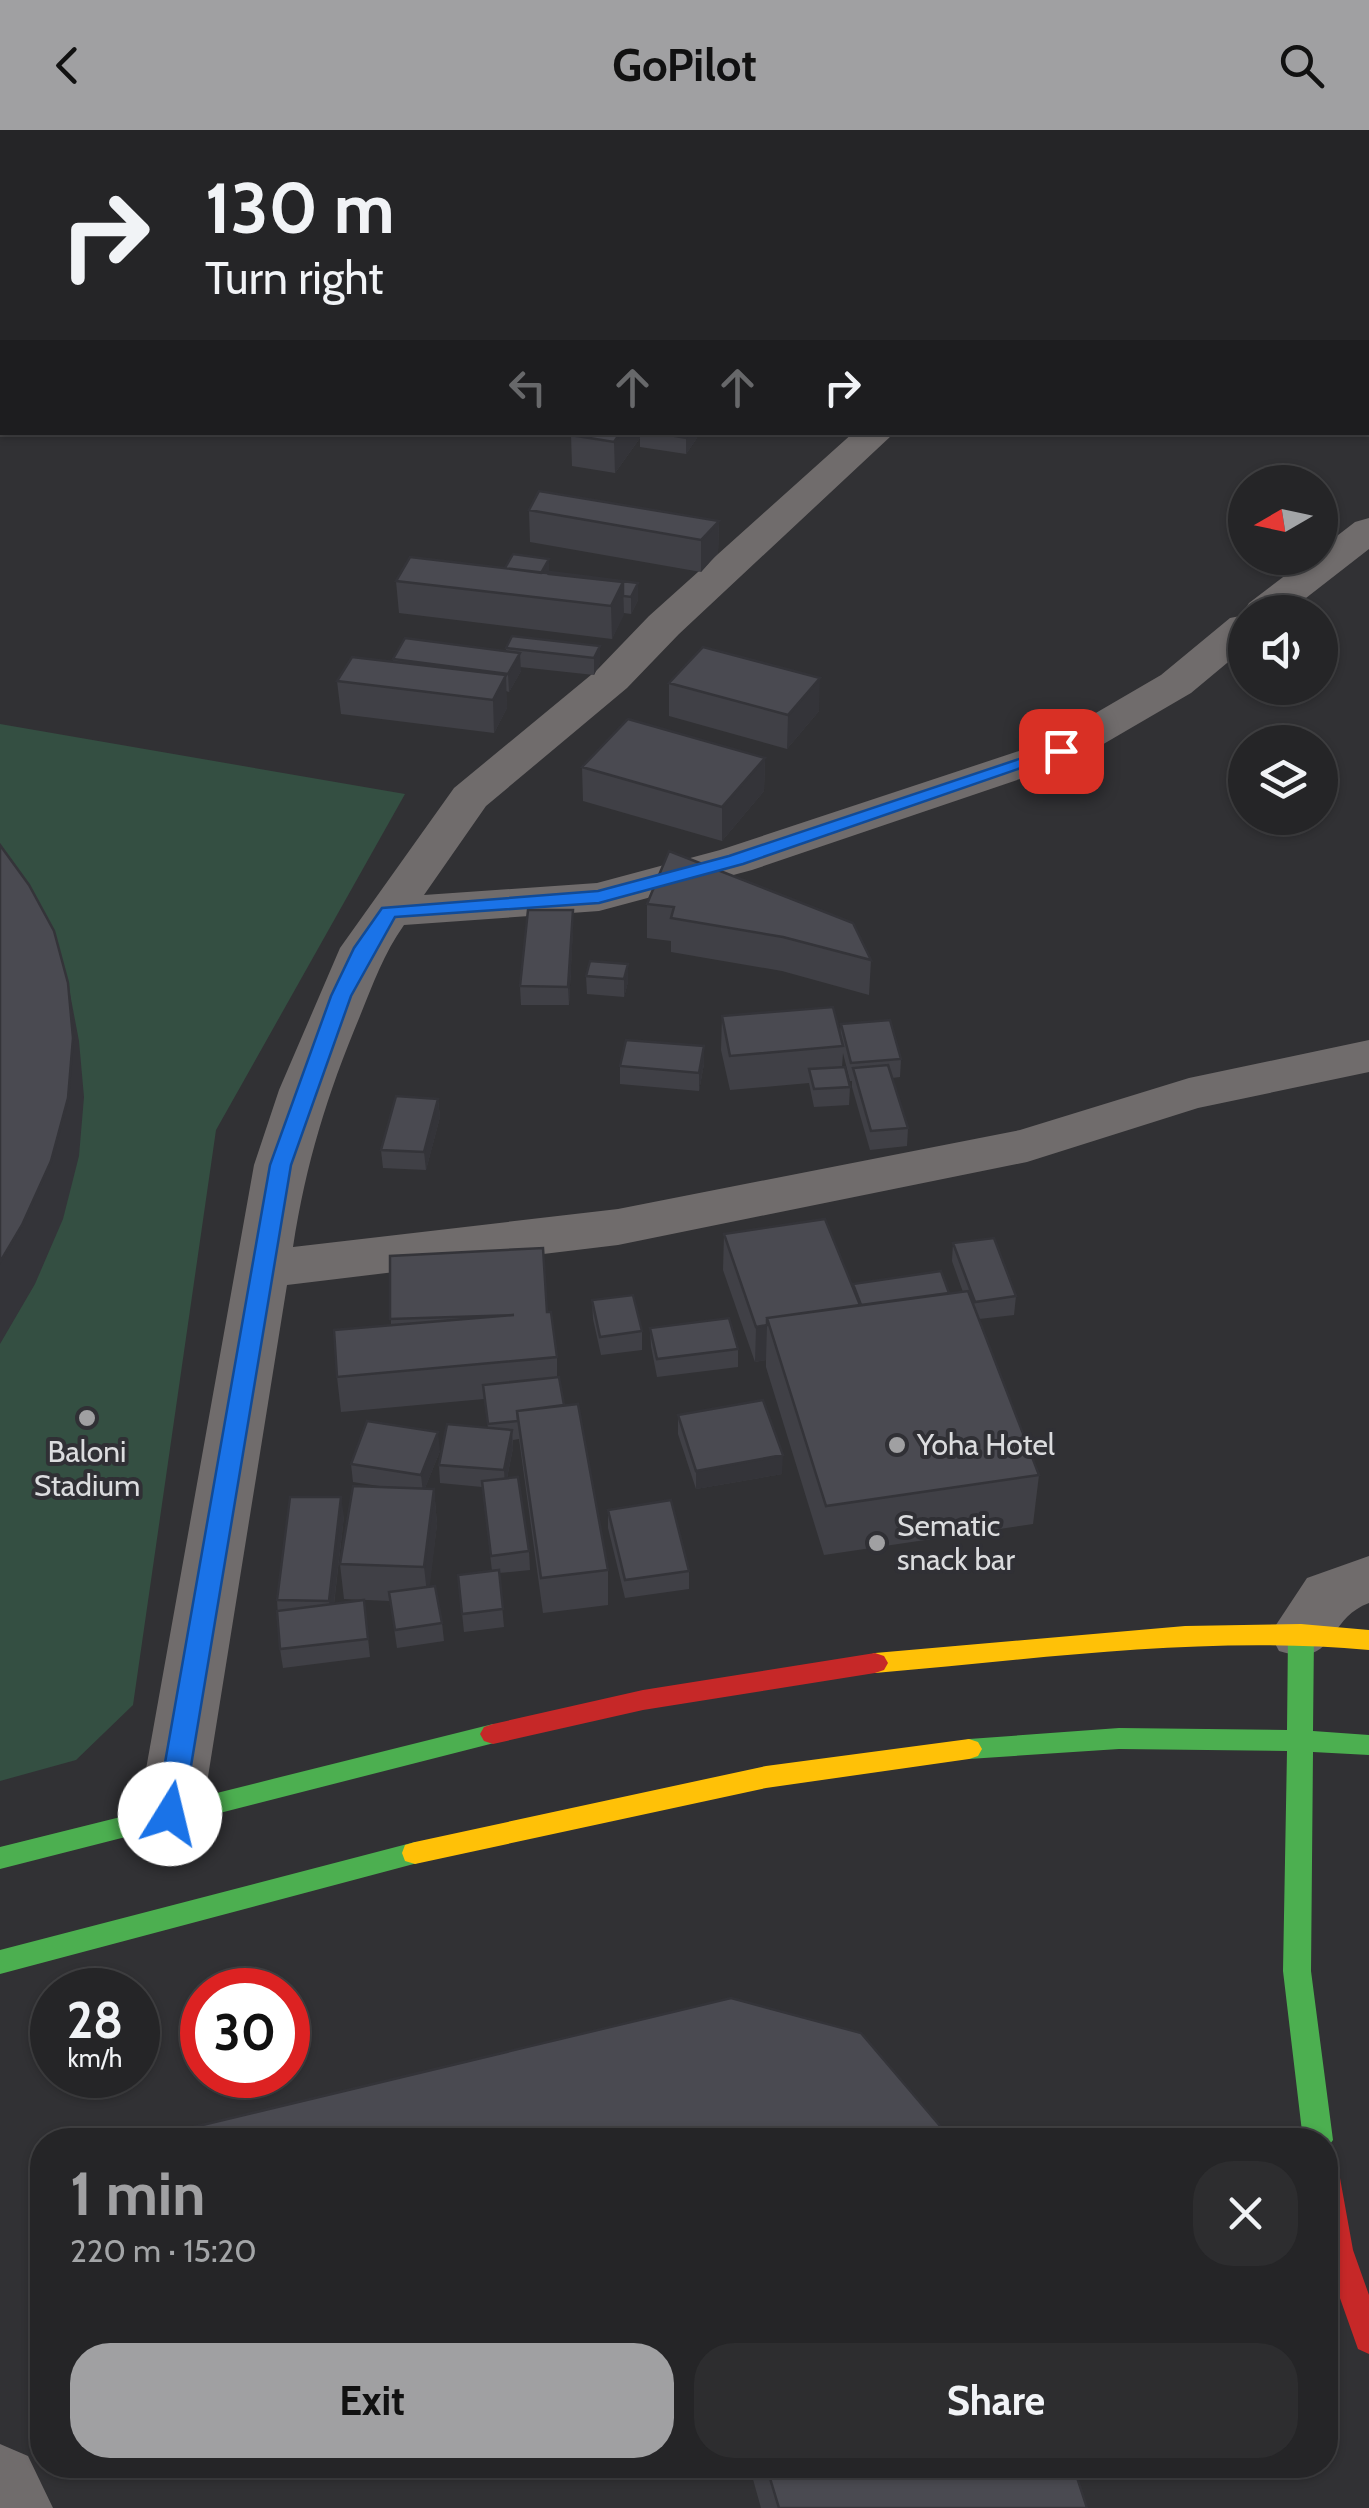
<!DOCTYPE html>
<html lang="en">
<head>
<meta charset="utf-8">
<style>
  :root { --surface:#252527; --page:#2d2d2f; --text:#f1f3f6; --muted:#a3a5a7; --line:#424244; --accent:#a0a0a2 }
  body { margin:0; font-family:Cabin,sans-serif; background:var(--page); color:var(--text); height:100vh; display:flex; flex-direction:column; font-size:38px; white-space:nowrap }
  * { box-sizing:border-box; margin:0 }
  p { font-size:32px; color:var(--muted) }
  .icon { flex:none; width:55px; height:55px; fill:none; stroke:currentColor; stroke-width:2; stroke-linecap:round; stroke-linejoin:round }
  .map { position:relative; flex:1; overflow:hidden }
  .details { position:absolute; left:30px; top:1998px; width:1308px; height:350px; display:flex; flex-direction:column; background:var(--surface); border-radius:40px; box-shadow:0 2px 8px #0004,0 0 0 2px var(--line) }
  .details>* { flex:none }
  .top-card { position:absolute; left:0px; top:0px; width:1370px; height:305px; box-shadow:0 2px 8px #0004,0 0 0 2px var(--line); background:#252527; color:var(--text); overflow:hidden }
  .needle { width:65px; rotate:261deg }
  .fabs { position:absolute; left:1228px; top:335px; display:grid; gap:20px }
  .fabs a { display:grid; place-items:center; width:110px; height:110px; border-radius:50%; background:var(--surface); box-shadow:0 2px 8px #0004,0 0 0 2px var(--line); font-size:50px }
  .speed { position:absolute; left:30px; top:1838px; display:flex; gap:20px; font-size:50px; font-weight:700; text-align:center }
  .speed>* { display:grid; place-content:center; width:130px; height:130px; border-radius:50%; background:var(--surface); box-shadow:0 2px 8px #0004,0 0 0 2px var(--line); line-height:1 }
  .speed small { font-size:25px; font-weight:400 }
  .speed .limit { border:15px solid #d22; background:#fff; color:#111 }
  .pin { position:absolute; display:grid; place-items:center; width:85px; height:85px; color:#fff; margin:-42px; border-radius:20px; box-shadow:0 5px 15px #0006 }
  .me { position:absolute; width:110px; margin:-55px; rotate:9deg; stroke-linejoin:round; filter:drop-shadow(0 0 8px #0008) }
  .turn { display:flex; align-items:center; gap:35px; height:210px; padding:0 40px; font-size:45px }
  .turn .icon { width:130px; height:130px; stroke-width:2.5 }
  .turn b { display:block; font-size:70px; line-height:85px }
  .lanes { display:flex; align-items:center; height:95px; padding:0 40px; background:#0003; justify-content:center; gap:50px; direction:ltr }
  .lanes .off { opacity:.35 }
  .round { display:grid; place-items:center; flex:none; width:105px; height:105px; border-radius:40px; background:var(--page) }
  .headline { display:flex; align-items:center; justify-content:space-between; height:170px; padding:0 40px }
  h1 { font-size:60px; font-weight:700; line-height:75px; color:var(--accent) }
  .primary-button { display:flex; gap:20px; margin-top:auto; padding:20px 40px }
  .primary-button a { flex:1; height:115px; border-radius:40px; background:var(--accent); color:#111; font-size:40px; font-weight:700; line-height:115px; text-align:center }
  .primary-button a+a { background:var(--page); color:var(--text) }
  header { display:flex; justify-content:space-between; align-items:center; height:130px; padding:0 40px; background:var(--accent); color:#111; font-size:45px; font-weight:700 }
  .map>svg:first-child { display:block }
  .green { fill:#344f42 }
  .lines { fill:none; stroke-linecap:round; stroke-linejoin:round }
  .street { fill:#706c6c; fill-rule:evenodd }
  .fast { fill:#4caf50; fill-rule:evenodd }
  .slow { fill:#ffc107; fill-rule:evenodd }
  .jam { fill:#c62828; fill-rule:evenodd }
  .wall { fill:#404046 }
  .shaded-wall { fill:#343439 }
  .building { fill:#4a4a51; stroke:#343439; stroke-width:2.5 }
  .route { fill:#1a73e8; stroke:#114b97; stroke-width:2.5 }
  .poi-dot { fill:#a0a0a2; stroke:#303035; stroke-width:4 }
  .labels { text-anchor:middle; stroke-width:8; stroke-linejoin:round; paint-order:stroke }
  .poi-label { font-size:30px; fill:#dbdcde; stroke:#303035; text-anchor:start }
</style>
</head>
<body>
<header><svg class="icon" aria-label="back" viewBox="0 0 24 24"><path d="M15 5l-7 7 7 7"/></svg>GoPilot<svg class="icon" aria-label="search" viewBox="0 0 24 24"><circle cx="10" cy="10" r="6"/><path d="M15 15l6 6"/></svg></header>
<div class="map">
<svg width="1369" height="2378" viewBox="0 0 1369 2378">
  <rect width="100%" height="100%" fill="#313134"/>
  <path class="green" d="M0,594L405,664L216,1000L133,1575L76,1630L0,1651Z"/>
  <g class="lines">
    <path class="street" d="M854,302L891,306L679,504L627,558L486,676L424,765L597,753L720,720L1046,612L1161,545L1230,488L1245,485L1243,482L1249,473L1308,428H1320V419L1355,392L1369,388V419L1288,482H1245V518L1191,563L1076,630L752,740L599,781L404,795C384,823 373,854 360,886C327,965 306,1033 293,1117L618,1079L1020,1000L1189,948L1369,910V942L1198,978L1027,1032L618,1115L287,1155L202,1684L193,1703L170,1711L147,1703L138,1684L254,1035L279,960L340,818L454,658L597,540L649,486Z
      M1369,1426V1473C1325,1489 1337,1539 1279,1521L1270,1504L1307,1448Z
      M0,2314L28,2326L53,2378H0Z"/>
    <path class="fast" d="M1301,1494L1310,1497L1314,1504L1313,1601L1369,1605V1625L1313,1622L1311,1841L1333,2010L1325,2021V2010H1303L1283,1841L1287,1621L1119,1619L969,1629L960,1626L956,1619L960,1612L969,1609L1119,1598L1287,1600L1288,1504L1292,1497Z
      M493,1594L502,1597L506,1604L502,1611L0,1739V1717Z
      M415,1712L425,1715L428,1723L425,1731L0,1844V1820Z"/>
    <path class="slow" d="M1301,1494L1369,1500V1520C1204,1505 1039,1529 875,1543L866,1540L862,1533L866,1526L875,1523L1185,1496Z
      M969,1609L978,1612L982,1619L978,1626L969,1629L766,1658L415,1734L405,1731L402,1723L405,1715L415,1712L766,1636Z"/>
    <path class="jam" d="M875,1523L884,1526L888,1533L884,1540L875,1543L643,1580L493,1614L484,1611L480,1604L484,1597L493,1594L643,1560Z
      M1325,2034L1335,2038L1340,2048L1353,2120L1369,2165V2224L1358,2219L1325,2126Z"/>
  </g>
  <path class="wall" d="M573,302H697V308L686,324L640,317V308L615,343L572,336L571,305Z
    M529,380L719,391L718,423L701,442L530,412Z
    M396,451L638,453V470L631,484L624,483L612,509L399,483Z
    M600,516V533L594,545L520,537L521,541L509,562L506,561L507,578L494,603L341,584L337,551L393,532V529L506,522V518Z
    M669,553L819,581L787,619L669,586Z
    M765,628L764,661L722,711L583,671L582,637Z
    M669,721L871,830L869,865L782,841L671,822V811L647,808V774Z
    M573,798L569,875H521L520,856Z
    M628,834V852L624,867L587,864L586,846Z
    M722,886L840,905L841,894L901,929L900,947L892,948L908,998L907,1016L870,1020L852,957V951H850L843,923L842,937L850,957L849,975L814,977L809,953L730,960L721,920Z
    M704,916V934L699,961L620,954V936Z
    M438,969L440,987L426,1040L383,1038L381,1020Z
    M724,1104L853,1158V1154L949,1163L963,1162L952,1131L953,1113L1016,1166L1014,1185L979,1189L1039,1345L1033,1394L824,1425L766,1237V1230L755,1232L723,1140Z
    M390,1126L547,1182L557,1227V1247L608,1440V1475L543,1483L519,1309L513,1310V1318L507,1348L529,1421L530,1440L499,1443L504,1497L464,1502L458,1445L492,1441L482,1357L440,1353L439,1335L488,1298L484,1269L341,1282L337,1247L391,1195Z
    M592,1170L642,1201V1220L601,1225L593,1189Z
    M650,1198L738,1219V1237L657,1247L651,1216Z
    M678,1285L782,1344L696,1359L678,1304Z
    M440,1321L425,1358L434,1359L437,1394L429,1457L442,1493L444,1511L397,1518L390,1471L344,1469L340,1434L385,1357L353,1352L351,1334Z
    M608,1380L689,1441V1459L625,1468L608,1398Z
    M344,1386L334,1474L364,1470L370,1527L283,1538L280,1519L277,1470Z
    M749,2335H1073L1087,2378H761Z"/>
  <path class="shaded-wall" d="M2,184V230L0,231V186Z
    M621,302H640V308L615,343L614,312Z
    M690,302H697V308L686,324V308Z
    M719,391L718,423L701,442V410Z
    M549,429V446L534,455Z
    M623,452L624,485L612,509L611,476Z
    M638,453V470L631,484V467Z
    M600,516V533L594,545V528Z
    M520,523L521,541L509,562L508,544Z
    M506,545L507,578L494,603L493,570Z
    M820,548L819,581L787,619L788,585Z
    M765,628L764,661L722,711V677Z
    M573,780V798L569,875L568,857Z
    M628,834V852L624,867V849Z
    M68,853L79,911L84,967L79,1026L63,1089L35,1154L0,1214V1132Z
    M704,916V934L699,961V943Z
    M438,969L440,987L426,1040L424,1022Z
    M767,1195L766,1230L755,1232L756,1197Z
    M512,1300L513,1318L505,1358L504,1340Z
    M438,1302L440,1321L423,1363L421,1345Z
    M783,1325L782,1344L696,1359V1341Z
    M434,1359L437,1394L428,1472L424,1437Z
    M341,1367L344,1386L332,1489L329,1471Z"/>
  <path class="building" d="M2,151V184L0,186V153Z
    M573,302H621L614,312L571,305Z
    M652,302H690L686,308Z
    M539,361L719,391L701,410L529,380Z
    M513,424L549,429L541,443L505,438Z
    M410,427L623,452L611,476L396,451Z
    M550,442L638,453L631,467L623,466V452L549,444Z
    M512,506L600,516L594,528L506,518Z
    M405,508L520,523L508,544L393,529Z
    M703,517L820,548L788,585L669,553Z
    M352,527L506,545L493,570L337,551Z
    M628,589L765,628L722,677L582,637Z
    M0,715L29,755L54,801L68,853L73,908L68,968L51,1031L22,1095L0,1132Z
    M669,721L853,793L871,830L783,807L671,788L674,777L647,774Z
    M528,780H573L568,857L520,856Z
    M590,831L628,834L624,849L586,846Z
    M833,877L843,916L730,926L722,886Z
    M890,890L901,929L851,933L841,894Z
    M626,910L704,916L699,943L620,936Z
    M888,935L908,998L871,1001L853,938Z
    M845,937L850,957L814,959L809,939Z
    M396,966L438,969L424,1022L381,1020Z
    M825,1089L860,1175L767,1188V1195L756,1197L724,1104Z
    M994,1108L1016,1166L975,1172L953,1113Z
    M543,1118L547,1182H551L557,1227L337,1247L334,1200L514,1185L390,1189V1126Z
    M941,1141L949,1163L861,1175L853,1154Z
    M968,1161L1039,1345L826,1376L767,1188Z
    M633,1165L642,1201L600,1207L592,1170Z
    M729,1188L738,1219L657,1229L650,1198Z
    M559,1247L564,1275L517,1281L518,1291L488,1294L483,1255Z
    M763,1270L783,1325L696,1341L678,1285Z
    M578,1274L608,1440L541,1448L517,1281Z
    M367,1291L438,1302L421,1345L351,1334Z
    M447,1294L512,1300L504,1340L439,1335Z
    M518,1347L529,1421L491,1426L482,1351Z
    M353,1356L434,1359L424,1437L340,1434Z
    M290,1367H341L329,1471L277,1470Z
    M671,1370L689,1441L625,1450L608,1380Z
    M499,1440L503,1479L462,1484L458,1445Z
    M435,1456L442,1493L395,1500L389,1462Z
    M364,1470L368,1509L280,1519L277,1481Z
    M731,1868L861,1903L952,2010H140Z
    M766,2335H1073L1087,2378H779Z"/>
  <path class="route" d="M1055,617L1070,621L743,734L599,773L395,787L351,866L291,1035L183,1684L179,1692H160L156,1684L270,1035L331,866L354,818L382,778L598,761L729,726Z"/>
  <g class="poi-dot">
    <circle cx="87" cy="1288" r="10"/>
    <circle cx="897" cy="1315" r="10"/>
    <circle cx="877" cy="1413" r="10"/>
  </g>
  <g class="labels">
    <g class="poi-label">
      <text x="917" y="1325">Yoha Hotel</text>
      <text x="87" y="1332" text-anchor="middle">Baloni<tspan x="87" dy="34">Stadium</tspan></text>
      <text x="897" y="1406">Sematic<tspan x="897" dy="34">snack bar</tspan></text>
    </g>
  </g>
</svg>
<div class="fabs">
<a><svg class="needle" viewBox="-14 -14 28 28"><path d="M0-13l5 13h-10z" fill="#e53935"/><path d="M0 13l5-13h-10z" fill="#a3a5a7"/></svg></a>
<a><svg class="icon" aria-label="sound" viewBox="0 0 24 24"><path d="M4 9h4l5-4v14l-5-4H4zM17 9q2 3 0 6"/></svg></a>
<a><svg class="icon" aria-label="layers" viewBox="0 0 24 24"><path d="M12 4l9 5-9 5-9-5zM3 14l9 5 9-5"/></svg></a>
</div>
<div class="speed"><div>28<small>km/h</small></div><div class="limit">30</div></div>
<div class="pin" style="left:1061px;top:621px;background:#d93025"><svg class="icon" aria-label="arrive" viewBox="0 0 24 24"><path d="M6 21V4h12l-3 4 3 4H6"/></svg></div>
<svg class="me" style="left:170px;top:1684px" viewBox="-20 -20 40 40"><circle r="19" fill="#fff"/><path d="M0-13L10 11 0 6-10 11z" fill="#1a73e8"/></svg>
<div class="top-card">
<div class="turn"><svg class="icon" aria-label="right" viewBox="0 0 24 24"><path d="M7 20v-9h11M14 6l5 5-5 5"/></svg><div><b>130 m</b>Turn right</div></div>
<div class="lanes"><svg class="icon off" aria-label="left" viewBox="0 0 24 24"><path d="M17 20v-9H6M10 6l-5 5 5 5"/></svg><svg class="icon off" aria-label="ahead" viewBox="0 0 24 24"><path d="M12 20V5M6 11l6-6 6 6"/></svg><svg class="icon off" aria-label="ahead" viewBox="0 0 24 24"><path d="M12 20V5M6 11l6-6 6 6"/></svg><svg class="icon" aria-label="right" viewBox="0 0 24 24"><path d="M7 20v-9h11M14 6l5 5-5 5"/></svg></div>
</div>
<section class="details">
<div class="headline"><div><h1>1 min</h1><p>220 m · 15:20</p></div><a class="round"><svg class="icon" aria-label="close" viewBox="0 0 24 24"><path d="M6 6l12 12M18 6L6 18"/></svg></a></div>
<div class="primary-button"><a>Exit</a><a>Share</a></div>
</section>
</div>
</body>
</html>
